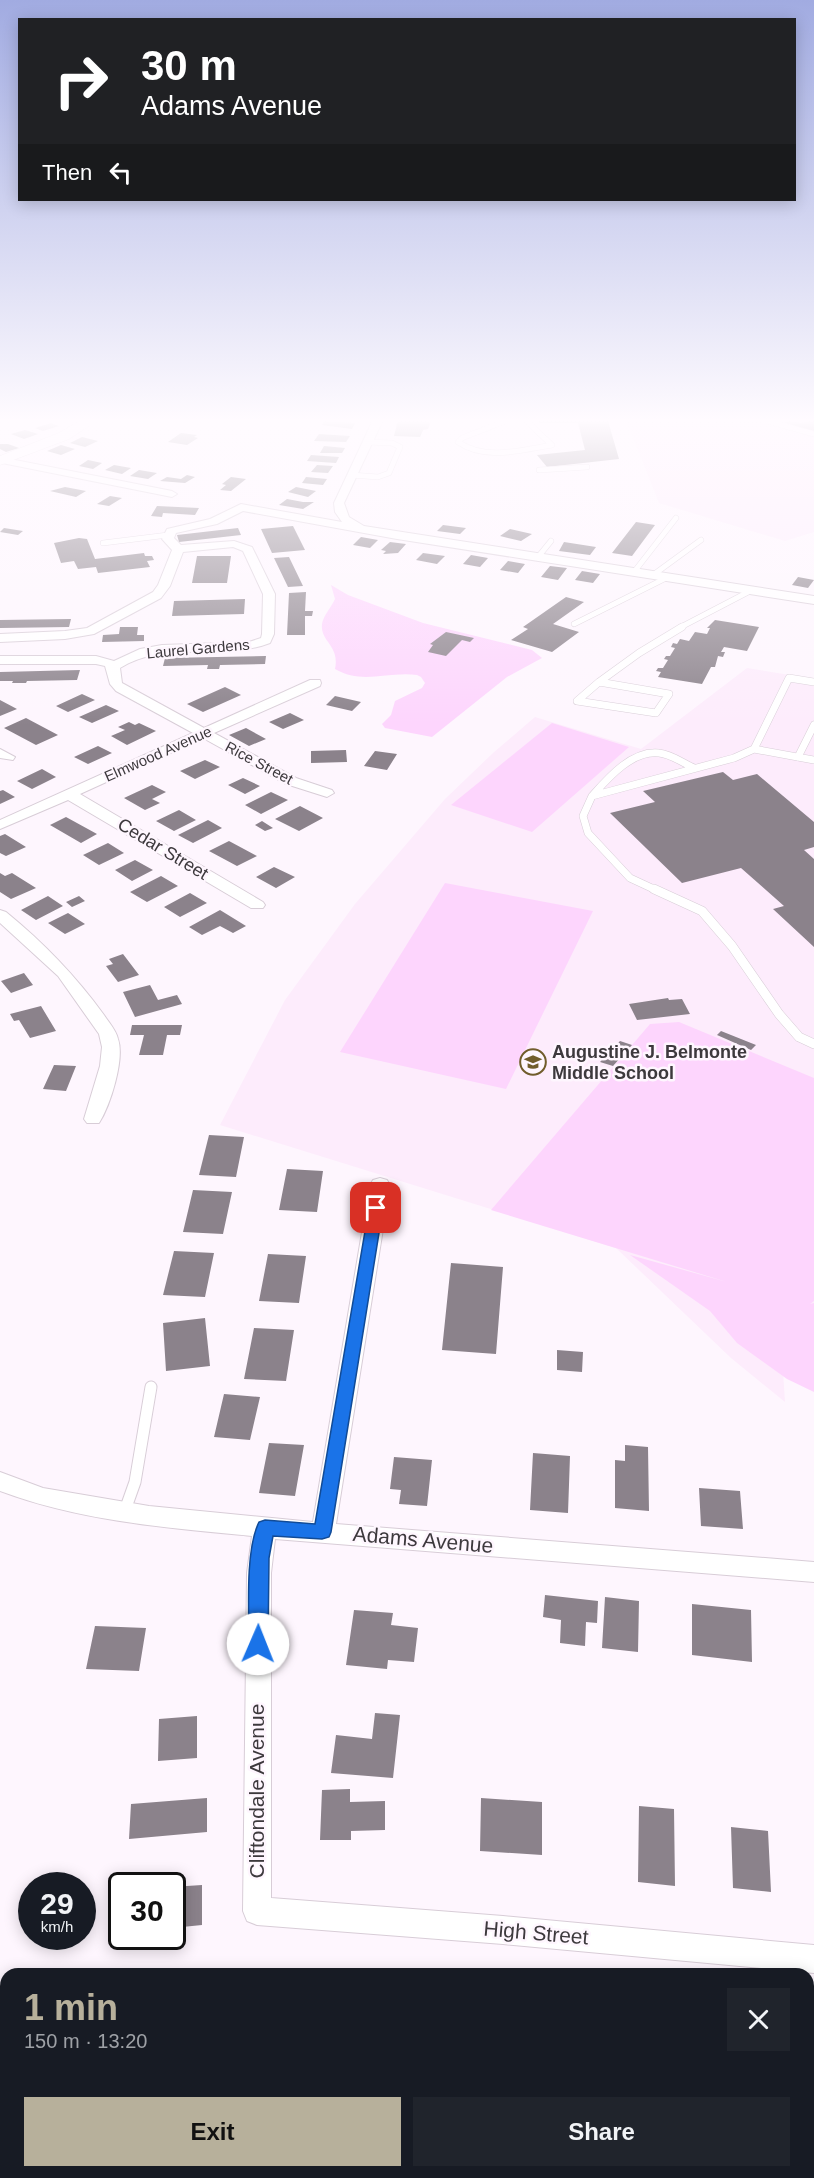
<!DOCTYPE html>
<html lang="en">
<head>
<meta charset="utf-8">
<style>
  :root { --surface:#171b24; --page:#20242c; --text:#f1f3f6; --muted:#9ea1a6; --accent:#b7b09b }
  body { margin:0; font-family:Helvetica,sans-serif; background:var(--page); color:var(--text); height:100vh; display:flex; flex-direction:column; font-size:22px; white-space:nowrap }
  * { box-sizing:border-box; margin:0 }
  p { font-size:20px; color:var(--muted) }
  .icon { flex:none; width:33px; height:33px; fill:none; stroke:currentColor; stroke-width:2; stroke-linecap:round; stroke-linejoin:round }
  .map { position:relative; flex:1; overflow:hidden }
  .side { position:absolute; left:0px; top:1968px; width:814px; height:210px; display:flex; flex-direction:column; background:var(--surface); border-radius:18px 18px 0 0; box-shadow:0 3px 15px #0003 }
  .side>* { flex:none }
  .hud { position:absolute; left:18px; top:18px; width:778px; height:183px; border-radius:0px; box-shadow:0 3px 15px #0003; background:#202124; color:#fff; overflow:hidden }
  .speed { position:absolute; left:18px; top:1872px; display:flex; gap:12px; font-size:30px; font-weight:700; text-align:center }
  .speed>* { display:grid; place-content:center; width:78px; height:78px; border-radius:50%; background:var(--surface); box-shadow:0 3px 15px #0003; line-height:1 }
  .speed small { font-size:15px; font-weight:400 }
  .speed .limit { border:3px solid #111; border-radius:9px; background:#fff; color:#111 }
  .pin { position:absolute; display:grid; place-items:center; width:51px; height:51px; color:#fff; margin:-26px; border-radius:12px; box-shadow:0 3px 9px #0006 }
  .me { position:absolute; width:66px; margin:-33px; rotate:1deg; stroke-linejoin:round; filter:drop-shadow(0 0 4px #0008) }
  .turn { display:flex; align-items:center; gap:21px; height:126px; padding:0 24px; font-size:27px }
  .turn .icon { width:78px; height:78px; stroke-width:2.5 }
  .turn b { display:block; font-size:42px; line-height:51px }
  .then { display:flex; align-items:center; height:57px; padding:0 24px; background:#0003; gap:12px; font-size:22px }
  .round { display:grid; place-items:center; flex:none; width:63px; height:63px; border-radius:0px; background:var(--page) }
  .head { display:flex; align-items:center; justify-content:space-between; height:102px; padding:0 24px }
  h1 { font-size:36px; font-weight:700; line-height:45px; color:var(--accent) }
  .primary-button { display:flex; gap:12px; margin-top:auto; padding:12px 24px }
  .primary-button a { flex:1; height:69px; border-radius:0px; background:var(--accent); color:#111; font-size:24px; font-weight:700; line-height:69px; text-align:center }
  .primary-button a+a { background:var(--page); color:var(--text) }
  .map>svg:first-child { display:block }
  .built { fill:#fdecfc }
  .green { fill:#fdd5fd }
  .building { fill:#8b828b }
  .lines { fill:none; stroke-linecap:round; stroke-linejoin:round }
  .lane-far3-casing { stroke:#d8cdd7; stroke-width:6 }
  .lane-far2-casing { stroke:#d8cdd7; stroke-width:8 }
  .lane-far1-casing { stroke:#d8cdd7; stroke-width:10 }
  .lane-casing { stroke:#d8cdd7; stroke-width:13 }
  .street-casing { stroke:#d8cdd7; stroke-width:2 }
  .secondary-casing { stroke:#d8cdd7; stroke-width:1 }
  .lane-far3 { stroke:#fff; stroke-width:5 }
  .lane-far2 { stroke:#fff; stroke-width:7 }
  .lane-far1 { stroke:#fff; stroke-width:9 }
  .lane { stroke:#fff; stroke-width:11 }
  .street { fill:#fff; fill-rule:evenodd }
  .secondary { fill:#fff; fill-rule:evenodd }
  .route { fill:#1a73e8; stroke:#114b97; stroke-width:1.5 }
  .labels { text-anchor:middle; stroke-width:5; stroke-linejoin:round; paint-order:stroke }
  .far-street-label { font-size:15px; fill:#3d393d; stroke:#fef6fe }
  .street-label { font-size:18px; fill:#3d393d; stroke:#fef6fe }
  .poi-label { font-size:18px; font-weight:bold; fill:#3d393d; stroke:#fef6fe; text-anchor:start }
  .near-street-label { font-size:21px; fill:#3d393d; stroke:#fef6fe }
</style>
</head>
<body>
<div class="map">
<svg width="814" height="2178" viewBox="0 0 814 2178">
  <rect width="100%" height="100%" fill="#fef6fe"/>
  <path class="built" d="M626,420H814V532L785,541L659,503Z
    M747,668L814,679V1342L782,1357L785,1402L731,1358L616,1248L220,1125L285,1000L355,904L445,799L493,753L535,717L641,749Z"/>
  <path class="green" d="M331,585L348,595L423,623L532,650L542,658L507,677L432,737L385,728L382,724L391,715L395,701L422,688L425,683L421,677L417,675C388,671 362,685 335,669C340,645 320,642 322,624C323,616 332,606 335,599Z
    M552,723L629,747L532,832L451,805Z
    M445,883L593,911L506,1089L340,1052Z
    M679,1022L814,1078V1301L810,1304L814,1303V1392L787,1379L737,1343L710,1311L630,1255L727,1282L491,1210L650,1024Z"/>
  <path class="building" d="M398,420H429L430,424L428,429L423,430L420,437L394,436Z
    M539,420L608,421L619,459L547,467L537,455L585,450L578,423H539Z
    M788,420L801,423L814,420V431L783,424Z
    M324,421L355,423L352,429L322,425Z
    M51,423L59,426L43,431L35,428Z
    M25,430L38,434L24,439L11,434Z
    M181,433L197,435L194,437L198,438L187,445L168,442Z
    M319,434L350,436L346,442L314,441Z
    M82,437L98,441L85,447L70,443Z
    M0,444H8L19,448L6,452L0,449Z
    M61,445L75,449L61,455L47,451Z
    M324,446L345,448L342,453H320Z
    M311,455L339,457L336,463L307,461Z
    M88,460L102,463L93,469L79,466Z
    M114,465L131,468L122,474L105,470Z
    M317,465L333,466L328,473L311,472Z
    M139,470L157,473L148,479L130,476Z
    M187,475L195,477L185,483L160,481L167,477L181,479Z
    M231,477L246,479L231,491L220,490L226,485L222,484Z
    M306,477L327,479L323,485L302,483Z
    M65,487L86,491L76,497L50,491Z
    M296,487L316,491L308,497L288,492Z
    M110,496L122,498L109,506L97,504Z
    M287,499L303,502H314L303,509L279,505Z
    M157,506L199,508L195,515L163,513L162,517L151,516Z
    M636,522L655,525L632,556L612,553Z
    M443,525L466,528L460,534L437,531Z
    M293,526L305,550L272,553L261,529Z
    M4,528L23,531L18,535L0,532Z
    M238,528L241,535L179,542L177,535Z
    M510,529L532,534L521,541L500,536Z
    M361,537L378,540L370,548L353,545Z
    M79,538L87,539L95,559L144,553L145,556H152L154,560L147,561L150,567L98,573L96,567L78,569L74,561L61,563L54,543Z
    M390,542L406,544L398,553L383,554L386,551L381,550Z
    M564,542L596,547L590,555L559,551Z
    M423,553L445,556L437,564L416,560Z
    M471,555L488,558L480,567L463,564Z
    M197,556H231L227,583H192Z
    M289,557L303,586L288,587L274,558Z
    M508,561L525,564L518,573L500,570Z
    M550,566L567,568L558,580L541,577Z
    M582,571L600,574L593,583L575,580Z
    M798,577L814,580L808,588L792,585Z
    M306,592L305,611H313L312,616H305V635H287L289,593Z
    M566,597L584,602L553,624L579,632L552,652L511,640L528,629L523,627Z
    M245,599L244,614L172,616L174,601Z
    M71,619L69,627L0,628V620Z
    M715,620L759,627L747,651L724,647L721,652H725L723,657L718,656L715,667H711L702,684L658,677L661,672L656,671L658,668H663L668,660L664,659L666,656H670L675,648L671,647L673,643L677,644L680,639L689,641L695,632L707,634L710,628H707Z
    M120,627H138L137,635H144V641L102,642L103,635L119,634Z
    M446,632L474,638L470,642L462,640L446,656L428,652L433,645L430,644Z
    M266,656L265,664L220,665L219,669H207L208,665L163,666L165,658Z
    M80,670L77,680L27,681L26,683H12L13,681H0V672Z
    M225,687L241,695L203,712L187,704Z
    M82,694L95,700L68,712L56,706Z
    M335,696L361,702L352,711L326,705Z
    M0,700L17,709L0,716Z
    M106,705L119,711L92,723L79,717Z
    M290,713L304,720L283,729L269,722Z
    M26,718L58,735L36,745L4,728Z
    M129,722L135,725L139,723L156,731L127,745L111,736L125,730L118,727Z
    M246,728L266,739L249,746L229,735Z
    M98,746L112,753L88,764L74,757Z
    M346,750L347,762L311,763V751Z
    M375,751L397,754L387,770L364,766Z
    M205,760L220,767L195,779L180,771Z
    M42,769L56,777L32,789L17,781Z
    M723,772L733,780L757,774L814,822V847L804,850L814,859V947L773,909L784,906L741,868L682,883L610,813L655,802L643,791Z
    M243,778L260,786L245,794L228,785Z
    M152,785L166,792L152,799L160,803L145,810L124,798Z
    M3,790L15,797L0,804V791Z
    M271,792L288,800L261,814L245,805Z
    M300,806L323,818L299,831L275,819Z
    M179,810L196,820L174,831L156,821Z
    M66,817L97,834L81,843L50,825Z
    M208,820L222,828L193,843L178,835Z
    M262,821L273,828L265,831L255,825Z
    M5,834L26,847L6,856L0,853V836Z
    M229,841L257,856L237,866L209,851Z
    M108,843L124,853L99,865L83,855Z
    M135,860L153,870L132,881L115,870Z
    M274,867L295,877L276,888L256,877Z
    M0,873L5,876L12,873L36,888L11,899L0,892Z
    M161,876L178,886L147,902L130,892Z
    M190,893L207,903L180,917L164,907Z
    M48,896L63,906L36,920L21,910Z
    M79,896L85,901L72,907L66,902Z
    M220,910L246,926L233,933L220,926L202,935L189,927Z
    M68,913L85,924L65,934L48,923Z
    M123,954L139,975L118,982L106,966L113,964L109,959Z
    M24,973L33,985L11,993L1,981Z
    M150,985L158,1000L177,995L182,1004L135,1017L123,992Z
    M668,998L669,1000L682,999L690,1014L637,1020L629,1004Z
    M41,1006L56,1031L30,1038L19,1020L14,1021L10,1014Z
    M132,1025H182L180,1035H167L163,1055H139L144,1035H130Z
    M721,1031L756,1045L751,1050L717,1035Z
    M620,1041L632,1045L613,1066L600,1062Z
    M54,1065L76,1066L66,1091L43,1089Z
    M209,1135L244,1137L236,1177L199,1175Z
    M287,1169L323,1171L317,1212L279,1210Z
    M193,1190L232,1192L223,1234L183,1232Z
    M174,1251L214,1253L205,1297L163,1295Z
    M268,1254L306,1256L299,1303L259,1301Z
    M451,1263L503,1267L496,1354L442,1350Z
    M205,1318L210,1366L166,1371L163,1323Z
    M254,1328L294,1330L286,1381L244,1379Z
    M557,1350L583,1352L582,1372L557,1370Z
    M224,1394L260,1397L250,1440L214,1437Z
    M269,1443L304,1445L295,1496L259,1493Z
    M625,1445L648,1447L649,1511L615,1508V1460L625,1461Z
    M533,1453L570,1456L568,1513L530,1510Z
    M394,1457L432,1460L427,1506L399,1504L401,1490L390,1489Z
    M699,1488L740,1491L743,1529L701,1526Z
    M545,1595L598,1601L597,1623L586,1622L585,1646L560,1643L561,1620L543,1617Z
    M605,1597L639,1601L638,1652L602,1648Z
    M692,1604L751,1610L752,1662L692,1655Z
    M354,1610L393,1613L391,1625L418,1628L414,1662L388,1660L387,1669L346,1665Z
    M95,1626L146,1628L139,1671L86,1669Z
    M375,1713L400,1715L393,1778L331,1773L336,1735L372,1739Z
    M197,1716V1758L158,1761L159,1719Z
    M350,1789V1802L385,1801V1830L351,1831V1840H320L322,1790Z
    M207,1798V1832L129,1839L131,1804Z
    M481,1798L542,1802V1855L480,1851Z
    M639,1806L674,1809L675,1886L638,1882Z
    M731,1827L768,1831L771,1892L733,1888Z
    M202,1885V1925L172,1928V1887Z
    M808,2016L814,2017V2066L808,2065Z
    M471,2172L501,2174L500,2178H471Z
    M684,2172H708V2178H684Z"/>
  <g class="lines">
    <g class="lane-far3-casing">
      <path id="lane-far3" d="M508,420L462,438L458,442C485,461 522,450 552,445L525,420
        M743,420H768
        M767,421L814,434
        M539,470L587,467
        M351,475L378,477L389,473L400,447L392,443L367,442
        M103,543L168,535
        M538,557L551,541
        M634,572L676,518
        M653,575L701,540
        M574,624L668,577
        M679,628L752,590"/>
    </g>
    <g class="lane-far2-casing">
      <path id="lane-far2" d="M599,682L669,694L656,713L577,701Z
        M599,682L639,653L682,627
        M814,682L789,678L754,749L814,760
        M798,757L814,725
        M592,796C608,778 632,750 659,753C671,754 683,763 694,768
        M658,891L630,878L588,833L583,816L592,796L734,758L754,749"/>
    </g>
    <g class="lane-far1-casing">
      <path id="lane-far1" d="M654,889L702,911L732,946L779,1014L799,1037L814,1044"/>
    </g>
    <g class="lane-casing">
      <path id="lane" d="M124,1513L135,1482L151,1387"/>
    </g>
    <g class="street-casing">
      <path id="street" d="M373,420H383L344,503L349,517L364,526L814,596V604L397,539L243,511L217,524L176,533L174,538L181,545L234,541L252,547L275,594L274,634L270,643C221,662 167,639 120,668L122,683L204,728L310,680H320L321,683L320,686L214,733L296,778L332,790L334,793L327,797L286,784L203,738L80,794L263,902L265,905L263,908H251L68,800L0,829V820L193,733L116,691L110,684L105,666L96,664H0V656H96L114,661L140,649L162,645L249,642L261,638L262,634L263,594L243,551L233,547L183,552L170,586L161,598L94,634L65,639L0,642V634L65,631L87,628L153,592L158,585L172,550L162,539L167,529L210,519L241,504L342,522L335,512L334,503Z
        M0,457L172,491L177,494L172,497L2,463Z
        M0,749L15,757L13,760L0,758Z
        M0,910L6,912C44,943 75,975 104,1015C109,1023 116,1030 118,1039C125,1059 110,1106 99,1123H87L84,1119L100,1066L102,1047L99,1034L58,976L0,923Z
        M380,1178L387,1180L390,1185L336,1524L814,1562V1582L275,1539L271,1573V1898L503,1916L814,1945V1973L503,1944L257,1925L247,1921L243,1911L247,1573L252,1536C167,1528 80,1521 0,1491V1472L43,1488L149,1506L313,1522L370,1185L373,1180Z"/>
    </g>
    <g class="secondary-casing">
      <path id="secondary" d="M81,420H98L69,439L0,465V456L59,433Z"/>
    </g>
    <use href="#lane-far3" class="lane-far3"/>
    <use href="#lane-far2" class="lane-far2"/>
    <use href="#lane-far1" class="lane-far1"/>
    <use href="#lane" class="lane"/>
    <use href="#street" class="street"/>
    <use href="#secondary" class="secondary"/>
  </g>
  <linearGradient id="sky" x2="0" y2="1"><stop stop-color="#a1abe1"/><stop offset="0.58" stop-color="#fffbff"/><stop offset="1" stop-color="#fffbff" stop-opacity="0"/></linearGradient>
  <rect width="814" height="725" fill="url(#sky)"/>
  <path class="route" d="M376,1203L383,1208L331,1532L329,1537L322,1539L273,1536L269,1558L268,1644L265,1650L258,1652L251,1650L249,1644C249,1612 245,1550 259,1522L265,1520L315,1524L369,1208Z"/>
  <defs>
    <g id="school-ring" transform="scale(1.35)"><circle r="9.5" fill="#fef6fe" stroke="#715d2c" stroke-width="1.5"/><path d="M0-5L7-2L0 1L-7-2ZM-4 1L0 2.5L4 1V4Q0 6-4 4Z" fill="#715d2c"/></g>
  </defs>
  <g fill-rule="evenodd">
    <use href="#school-ring" x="533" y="1062"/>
  </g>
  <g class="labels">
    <g class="far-street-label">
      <text transform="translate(198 649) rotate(-5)" y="5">Laurel Gardens</text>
      <text transform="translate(158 754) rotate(-24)" y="5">Elmwood Avenue</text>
      <text transform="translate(259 763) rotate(28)" y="5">Rice Street</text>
    </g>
    <g class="street-label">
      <text transform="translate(163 849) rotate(31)" y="6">Cedar Street</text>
    </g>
    <g class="poi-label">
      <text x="552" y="1058">Augustine J. Belmonte<tspan x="552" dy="21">Middle School</tspan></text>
    </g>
    <g class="near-street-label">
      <text transform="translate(423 1540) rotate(5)" y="7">Adams Avenue</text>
      <text transform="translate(257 1791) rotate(-90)" y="7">Cliftondale Avenue</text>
      <text transform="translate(536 1933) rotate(5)" y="7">High Street</text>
    </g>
  </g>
</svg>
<div class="speed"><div>29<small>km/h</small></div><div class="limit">30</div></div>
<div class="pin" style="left:376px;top:1208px;background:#d93025"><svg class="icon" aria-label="arrive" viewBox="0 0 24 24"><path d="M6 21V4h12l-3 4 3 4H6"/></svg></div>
<svg class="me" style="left:258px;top:1644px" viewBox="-20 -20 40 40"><circle r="19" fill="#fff"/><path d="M0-13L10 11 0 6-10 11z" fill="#1a73e8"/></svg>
<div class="hud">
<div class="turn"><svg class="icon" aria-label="right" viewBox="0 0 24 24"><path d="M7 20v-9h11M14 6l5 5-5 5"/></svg><div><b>30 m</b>Adams Avenue</div></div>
<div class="then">Then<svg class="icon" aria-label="left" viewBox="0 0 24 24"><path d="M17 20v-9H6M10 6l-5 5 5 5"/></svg></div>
</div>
<section class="side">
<div class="head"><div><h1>1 min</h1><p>150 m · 13:20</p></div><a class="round"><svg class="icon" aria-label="close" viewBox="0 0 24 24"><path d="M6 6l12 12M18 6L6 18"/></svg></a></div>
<div class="primary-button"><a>Exit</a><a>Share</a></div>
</section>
</div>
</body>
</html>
